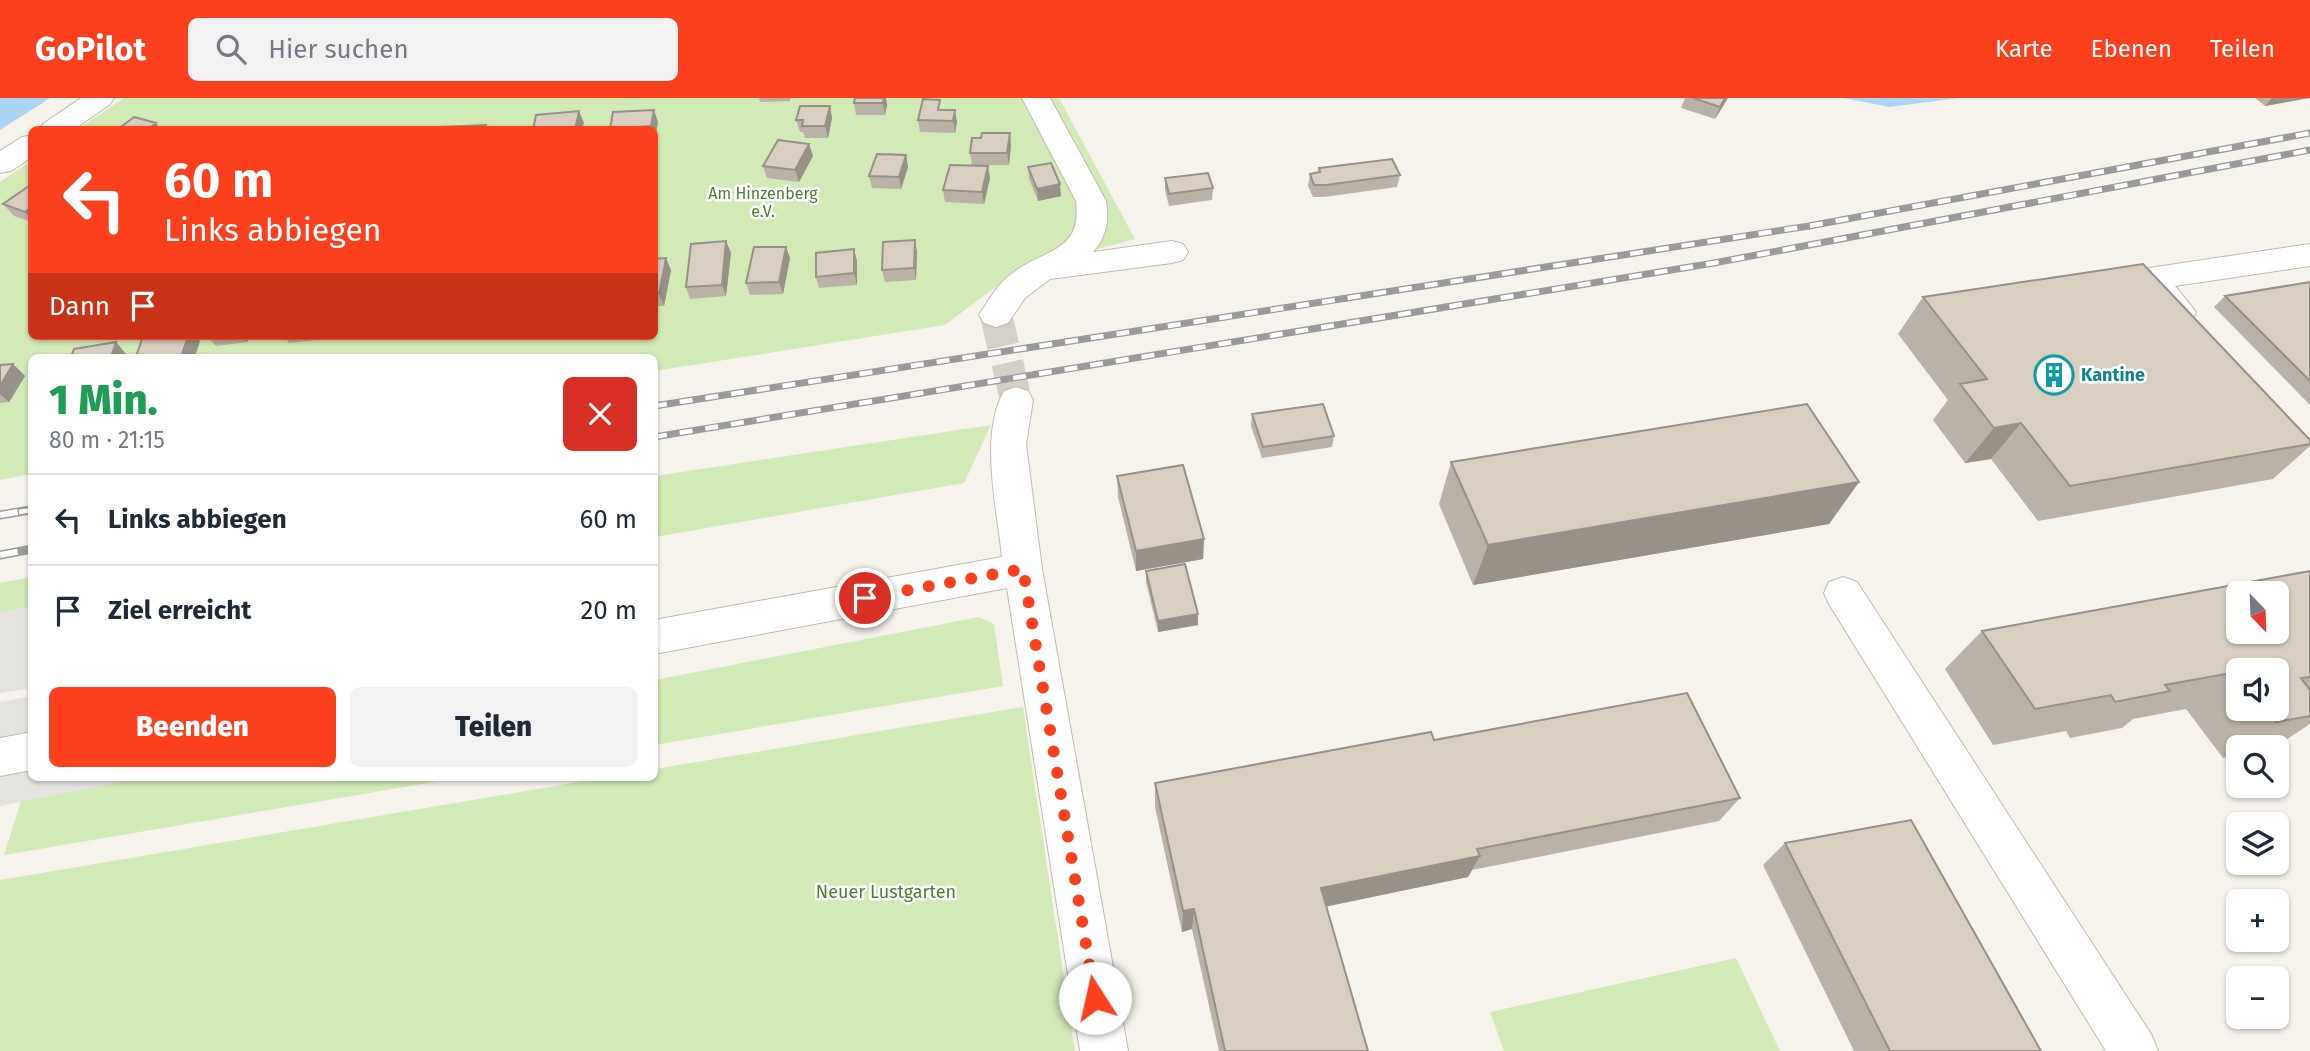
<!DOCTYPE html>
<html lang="de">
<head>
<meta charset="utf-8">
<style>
  :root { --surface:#fff; --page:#f2f2f3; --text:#1f2937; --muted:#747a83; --line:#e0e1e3; --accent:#fc3f1d }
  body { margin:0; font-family:"Fira Sans",sans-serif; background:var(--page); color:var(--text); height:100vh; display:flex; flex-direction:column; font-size:26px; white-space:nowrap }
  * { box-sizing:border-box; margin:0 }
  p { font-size:23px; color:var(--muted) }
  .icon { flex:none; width:38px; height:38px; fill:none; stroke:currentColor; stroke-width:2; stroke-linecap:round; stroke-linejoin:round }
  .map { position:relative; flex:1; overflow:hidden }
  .side { position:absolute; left:28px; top:256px; width:630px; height:427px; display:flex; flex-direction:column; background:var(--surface); border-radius:10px; box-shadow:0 2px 5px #0004 }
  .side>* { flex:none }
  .banner { position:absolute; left:28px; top:28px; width:630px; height:214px; border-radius:10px; box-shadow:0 2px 5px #0004; background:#fc3f1d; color:#fff; overflow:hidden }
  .needle { width:46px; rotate:157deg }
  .buttons { position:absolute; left:2226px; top:483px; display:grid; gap:14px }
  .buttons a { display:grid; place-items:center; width:63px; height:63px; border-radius:10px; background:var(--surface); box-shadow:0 2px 5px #0004; font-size:35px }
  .pin { position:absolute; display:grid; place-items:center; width:60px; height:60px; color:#fff; margin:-30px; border:4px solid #fff; border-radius:50%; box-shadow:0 2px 7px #0007 }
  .me { position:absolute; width:77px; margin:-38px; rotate:350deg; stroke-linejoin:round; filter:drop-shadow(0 0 5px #0008) }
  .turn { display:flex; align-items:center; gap:24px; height:147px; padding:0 21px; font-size:32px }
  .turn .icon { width:91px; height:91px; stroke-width:2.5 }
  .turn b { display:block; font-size:49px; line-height:60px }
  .then { display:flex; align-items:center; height:66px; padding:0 21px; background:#0003; gap:14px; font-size:26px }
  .round { display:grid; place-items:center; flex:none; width:74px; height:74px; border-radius:10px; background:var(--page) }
  .summary { display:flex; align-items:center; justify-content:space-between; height:119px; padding:0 21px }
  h1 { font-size:42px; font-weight:800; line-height:52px; color:#1e9e55 }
  .action { display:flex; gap:14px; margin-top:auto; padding:14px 21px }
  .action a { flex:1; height:80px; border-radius:10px; background:var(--accent); color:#fff; font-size:28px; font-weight:800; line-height:80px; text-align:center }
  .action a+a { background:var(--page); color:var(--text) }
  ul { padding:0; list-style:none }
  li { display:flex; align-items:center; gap:21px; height:91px; padding:0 21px; border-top:2px solid var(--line) }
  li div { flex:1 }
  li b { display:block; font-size:26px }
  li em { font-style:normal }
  header { display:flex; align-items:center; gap:42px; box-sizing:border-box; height:98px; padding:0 35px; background:var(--accent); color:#fff }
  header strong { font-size:33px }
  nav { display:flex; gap:38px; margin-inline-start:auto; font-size:24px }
  .search { width:490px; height:63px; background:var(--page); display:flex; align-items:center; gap:18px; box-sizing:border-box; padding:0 24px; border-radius:10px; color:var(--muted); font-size:26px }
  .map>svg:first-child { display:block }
  .green { fill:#d2eab5 }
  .parking { fill:#e5e3e0 }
  .water { fill:#a9d4f2 }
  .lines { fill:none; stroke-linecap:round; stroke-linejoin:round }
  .minor-tunnel { stroke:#d4d0c8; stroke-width:32; stroke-dasharray:32 17; stroke-linecap:butt }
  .minor-casing { stroke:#c2bbae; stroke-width:2 }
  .minor { fill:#fff; fill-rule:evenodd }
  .rail-far1-casing { stroke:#9a9a9a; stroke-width:7 }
  .rail-casing { stroke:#9a9a9a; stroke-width:9 }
  .rail-far1 { stroke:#fff; stroke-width:4.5; stroke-dasharray:13; stroke-linecap:butt }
  .rail { stroke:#fff; stroke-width:6; stroke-dasharray:18; stroke-linecap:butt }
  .wall { fill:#bab2a6; fill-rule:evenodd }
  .shaded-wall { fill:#979187 }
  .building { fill:#d8cfc1; stroke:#979187; stroke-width:2; fill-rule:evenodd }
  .route { stroke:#fc3f1d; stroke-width:12; stroke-dasharray:0 21.6 }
  .labels { text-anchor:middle; stroke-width:5; stroke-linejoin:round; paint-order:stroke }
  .far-park-label { font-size:16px; fill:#4a7f2a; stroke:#fff }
  .culture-label { font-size:18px; font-weight:bold; fill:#0d838f; stroke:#fff; text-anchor:start }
  .park-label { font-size:18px; fill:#4a7f2a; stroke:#fff }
</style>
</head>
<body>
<header>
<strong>GoPilot</strong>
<div class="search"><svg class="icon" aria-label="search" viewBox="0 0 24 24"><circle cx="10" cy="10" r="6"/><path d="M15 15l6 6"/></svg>Hier suchen</div>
<nav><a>Karte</a><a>Ebenen</a><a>Teilen</a></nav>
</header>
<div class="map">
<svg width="2310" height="953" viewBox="0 0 2310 953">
  <rect width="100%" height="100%" fill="#f6f3ec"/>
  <path class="green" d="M124,0H1059L1135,141L1017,173L945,227L655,273L654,259H32L31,376L0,382V84L31,63L32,238H654V32L78,31Z
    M991,327L964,385L655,439V378Z
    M31,479V509L0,515V485Z
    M979,519L994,526L1003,588L655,647V582Z
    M1023,609L1075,953H0V782L609,679H654L655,671Z
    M146,679H435L434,684L4,757L21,703Z
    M1736,860L1780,953H1504L1490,914Z"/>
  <path class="parking" d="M31,509V590L0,595V515Z
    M31,598L32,679H146L0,708V604Z"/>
  <path class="water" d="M0,0H50L0,32Z
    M1843,0H1958L1890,9Z"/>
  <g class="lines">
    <path class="minor-tunnel" d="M996,217L1016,302"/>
    <g class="minor-casing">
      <path id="minor" d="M81,0H114L110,6L73,32H39L43,26Z
        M1022,0H1050L1106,103C1109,123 1107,138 1093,154L1172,143L1183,146L1188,154L1183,162L1172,165L1050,181L1025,200L1008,225L996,229L984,225L979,217C989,201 998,185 1014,174C1047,150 1082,154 1076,103Z
        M32,37V59L11,73L0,75V53L22,39Z
        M2310,146V168L2175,188L2196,214L2192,222C2166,230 2145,202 2133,181L2138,173L2149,170Z
        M1016,289L1028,293L1033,302L1026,346L1042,471L1128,953H1080L1007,490L654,556V522L1002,459C997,410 979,337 1004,293Z
        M1843,479L1857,484L2151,936L2158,953H2106L1829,506L1824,495L1829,484Z
        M32,634V672L0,678V640Z"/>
    </g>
    <use href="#minor" class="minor"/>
    <g class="rail-far1-casing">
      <path id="rail-far1" d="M654,308L1809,128L2310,35
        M654,339L1714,165L2310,52
        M19,414L32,412"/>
    </g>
    <g class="rail-casing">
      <path id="rail" d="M0,417L30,412
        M0,457L32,451"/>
    </g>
    <use href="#rail-far1" class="rail-far1"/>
    <use href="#rail" class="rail"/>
  </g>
  <path class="wall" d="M759,0H791L790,3L760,4Z
    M855,0H886L887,7L885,17H856L854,5Z
    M1685,0H1728L1715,21L1681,10Z
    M2255,0H2309L2265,8Z
    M830,8L832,20L828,40H805L803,34H800L796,22Z
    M941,12L957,24L955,35L920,34L918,22Z
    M658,24L655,40H654V32H610Z
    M809,46L813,58L799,84L767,80L763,68Z
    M1011,47L1009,67H972L970,55Z
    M906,57L908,69L901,91L872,90L869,78Z
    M1028,69L1061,98L1038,103L1029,81Z
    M1319,70L1400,77L1397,89L1324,99H1313L1308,88L1310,76L1318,74Z
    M990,80L984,106L945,104L943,92Z
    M1165,80L1213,90L1212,102L1169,108L1165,92Z
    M32,86V124L14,118L3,106Z
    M726,143L731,155L726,198L690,201L686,189Z
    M786,149L790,160L783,196L750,197L746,185Z
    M917,154L916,182L885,184L882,172Z
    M654,161L671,172L664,208H654Z
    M857,163V187L819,190L816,179Z
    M2310,184V307L2214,209L2225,198Z
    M1923,199L2310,342V348L2273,381L2038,423L1991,361L1965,365L1933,322L1948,302L1898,236Z
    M207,238H250L247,244L216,248Z
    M284,238H326L325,241L289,245Z
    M13,266L25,278L9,304L0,305V267Z
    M1252,316L1334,338L1332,349L1262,360L1251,328Z
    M1451,364L1859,384L1829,426L1473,487L1439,406Z
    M1117,378L1204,441L1203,461L1136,473L1118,399Z
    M1146,473L1198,527L1158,534L1146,484Z
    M2310,473V626L2275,649H2238V657L2223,660L2186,611L2133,621L2122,630L2070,640L2066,633L1993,647L1945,571L1982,533ZM2238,572L2277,611H2238Z
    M1155,685L1740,700L1719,723L1472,772L1468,779L1326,808L1368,953H1219L1192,831L1182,834L1155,709Z
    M1785,745L2041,953H1854L1763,767Z"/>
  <path class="shaded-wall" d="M884,0H886L887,7L885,17L883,5Z
    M1725,0H1728L1715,21L1720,9Z
    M2272,0H2309L2265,8Z
    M830,8L832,20L828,40L825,28Z
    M654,12L658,24L655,40L654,32H652L651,28Z
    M955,12L957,24L955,35L953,23Z
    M579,13L584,25L582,32H575Z
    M156,25L161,32H147Z
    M1010,35L1011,47L1009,67L1007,55Z
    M809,46L813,58L799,84L795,72Z
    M906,57L908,69L901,91L899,79Z
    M988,68L990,80L984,106L982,94Z
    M1060,86L1061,98L1038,103L1037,91Z
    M32,109V121L25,114Z
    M915,142L917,154L916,182L914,170Z
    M726,143L731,155L726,198L722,187Z
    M786,149L790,160L783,196L779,184Z
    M854,151L857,163V187L854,175Z
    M666,160L671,172L664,208L659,196Z
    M188,238H196L200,243L195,259H181Z
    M242,238H250L247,244Z
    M116,244L126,256L125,259H111Z
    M13,266L25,278L9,304L0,296V288Z
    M2021,325L1991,361L1965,365L1994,330Z
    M1859,384L1829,426L1473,487L1488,447Z
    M1204,441L1203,461L1136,473V453Z
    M1198,516V527L1158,534V523Z
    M1480,758L1468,779L1315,811L1321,790Z
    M1194,811L1192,831L1182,834L1183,813Z"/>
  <path class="building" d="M855,0H884L883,5H854Z
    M1693,0H1725L1720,9Z
    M923,1L940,2L938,12H955L953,23L918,22Z
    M800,8H830L825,28H802L803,22H796Z
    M654,12L651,28L610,31L613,14Z
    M579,13L575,32H533L536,17Z
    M134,19L156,25L147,32H117Z
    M486,27L484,32H437L438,29Z
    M982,35H1010L1007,55H970L972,40H981Z
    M778,42L809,46L795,72L763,68Z
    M877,56L906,57L899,79L869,78Z
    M1392,61L1400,77L1326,87H1314L1310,76L1320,74L1319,70Z
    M1051,65L1060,86L1037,91L1028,69Z
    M950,67L988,68L982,94L943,92Z
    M1208,75L1213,90L1169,96L1165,80Z
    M32,86V109L25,114L3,106Z
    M915,142L914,170L882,172L883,144Z
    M726,143L722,187L686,189L691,146Z
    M754,149H786L779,184L746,185Z
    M854,151V175L816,179V155Z
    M666,160L659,196H654V161Z
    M2143,166L2310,342V346L2070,388L2021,325L1994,330L1960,286L1987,281L1923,199Z
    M2310,184V283L2225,198Z
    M143,238H188L181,259H136Z
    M116,244L111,259H71L74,251Z
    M13,266L0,288V267Z
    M1323,306L1334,338L1263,349L1252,316Z
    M1807,306L1859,384L1488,447L1451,364Z
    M1183,367L1204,441L1136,453L1117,378Z
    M1185,466L1198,516L1158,523L1146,473Z
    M2310,473V579L2301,580L2310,592V618L2276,624L2265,611H2277V572H2238V577L2236,574L2165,587L2170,593L2115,604L2111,597L2035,611L1982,533ZM2238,495H2277V534H2238Z
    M1687,595L1740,700L1477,751L1480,758L1321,790L1368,953H1225L1194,811L1183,813L1155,685L1431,634L1434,642Z
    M1911,722L2041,953H1890L1785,745Z"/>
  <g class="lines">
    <path class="route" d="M865,500L1023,471L1095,900"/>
  </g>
  <defs>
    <g id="building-ring" transform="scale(2.0125)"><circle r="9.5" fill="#fff" stroke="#0f9aa8" stroke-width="1.5"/><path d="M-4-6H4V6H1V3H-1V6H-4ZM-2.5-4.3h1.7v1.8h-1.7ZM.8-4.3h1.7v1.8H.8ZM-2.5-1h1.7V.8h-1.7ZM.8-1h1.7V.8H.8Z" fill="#0f9aa8"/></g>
  </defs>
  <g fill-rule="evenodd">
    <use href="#building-ring" x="2054" y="277"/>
  </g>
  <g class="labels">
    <g class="far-park-label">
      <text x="763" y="101">Am Hinzenberg<tspan x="763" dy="18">e.V.</tspan></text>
    </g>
    <g class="culture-label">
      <text x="2081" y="283">Kantine</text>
    </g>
    <g class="park-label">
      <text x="886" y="800">Neuer Lustgarten</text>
    </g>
  </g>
</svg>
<div class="buttons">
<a><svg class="needle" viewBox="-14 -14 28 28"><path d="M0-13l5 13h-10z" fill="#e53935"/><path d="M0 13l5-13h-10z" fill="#747a83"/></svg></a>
<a><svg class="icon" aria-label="sound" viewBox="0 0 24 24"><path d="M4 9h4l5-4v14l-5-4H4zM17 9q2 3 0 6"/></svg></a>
<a><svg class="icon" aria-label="search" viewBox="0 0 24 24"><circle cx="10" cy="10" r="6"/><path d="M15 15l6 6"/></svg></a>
<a><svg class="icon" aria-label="layers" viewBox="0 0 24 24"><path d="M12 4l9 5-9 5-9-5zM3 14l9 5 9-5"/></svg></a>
<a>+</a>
<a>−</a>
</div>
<div class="pin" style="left:865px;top:500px;background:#d93025"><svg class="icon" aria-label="arrive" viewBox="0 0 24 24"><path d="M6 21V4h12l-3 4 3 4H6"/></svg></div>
<svg class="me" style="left:1095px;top:900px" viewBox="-20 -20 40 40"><circle r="19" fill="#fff"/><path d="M0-13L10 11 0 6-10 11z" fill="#fc3f1d"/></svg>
<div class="banner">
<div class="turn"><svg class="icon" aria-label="left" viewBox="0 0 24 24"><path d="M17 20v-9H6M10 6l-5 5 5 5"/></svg><div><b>60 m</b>Links abbiegen</div></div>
<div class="then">Dann<svg class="icon" aria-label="arrive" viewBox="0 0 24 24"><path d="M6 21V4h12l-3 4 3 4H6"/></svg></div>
</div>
<section class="side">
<div class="summary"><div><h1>1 Min.</h1><p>80 m · 21:15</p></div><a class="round" style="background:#d93025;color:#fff"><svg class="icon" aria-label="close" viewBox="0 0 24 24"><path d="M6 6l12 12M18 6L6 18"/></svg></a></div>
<ul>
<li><svg class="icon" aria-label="left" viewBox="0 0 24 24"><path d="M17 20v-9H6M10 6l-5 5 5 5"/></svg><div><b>Links abbiegen</b></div><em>60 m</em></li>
<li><svg class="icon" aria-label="arrive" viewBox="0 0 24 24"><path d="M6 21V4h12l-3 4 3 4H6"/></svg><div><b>Ziel erreicht</b></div><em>20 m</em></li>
</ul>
<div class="action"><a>Beenden</a><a>Teilen</a></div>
</section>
</div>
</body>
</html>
